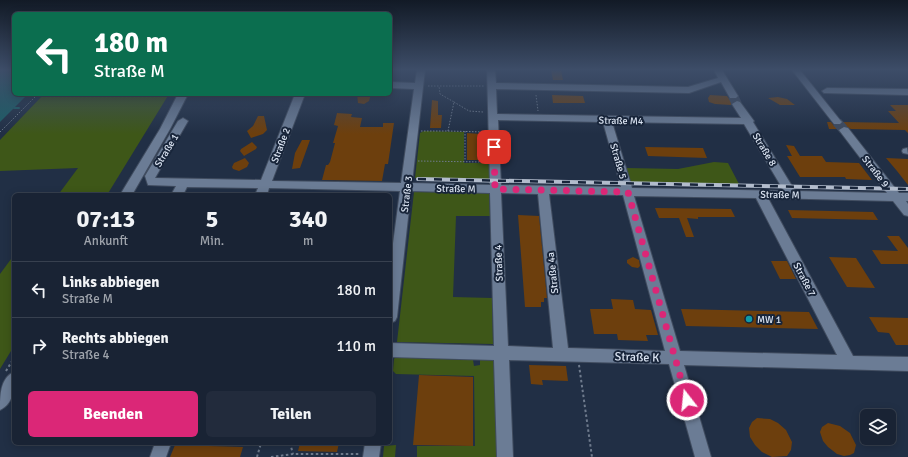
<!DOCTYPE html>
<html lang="de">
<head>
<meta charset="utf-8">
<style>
  :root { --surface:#192334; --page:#222b3c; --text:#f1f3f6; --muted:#9fa4ac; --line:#37404f; --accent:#db2777 }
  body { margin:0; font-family:Signika,sans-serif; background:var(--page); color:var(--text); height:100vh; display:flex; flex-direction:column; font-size:15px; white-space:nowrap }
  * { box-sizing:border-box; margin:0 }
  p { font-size:13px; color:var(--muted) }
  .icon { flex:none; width:22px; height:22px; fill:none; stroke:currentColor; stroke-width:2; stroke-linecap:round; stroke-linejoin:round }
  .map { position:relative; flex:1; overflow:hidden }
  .details { position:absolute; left:12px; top:193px; width:380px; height:252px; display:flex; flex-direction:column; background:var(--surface); border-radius:6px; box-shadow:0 2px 10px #0003,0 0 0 1px var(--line) }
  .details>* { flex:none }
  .guide { position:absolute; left:12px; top:12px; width:380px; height:84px; border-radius:6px; box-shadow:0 2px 10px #0003,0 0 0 1px var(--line); background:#0b6e4f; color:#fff; overflow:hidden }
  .fabs { position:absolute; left:860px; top:409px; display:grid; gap:8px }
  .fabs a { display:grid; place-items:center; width:36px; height:36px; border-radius:6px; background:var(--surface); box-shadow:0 2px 10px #0003,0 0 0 1px var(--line); font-size:20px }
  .pin { position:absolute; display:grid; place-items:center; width:34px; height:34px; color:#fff; margin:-17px; border-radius:8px; box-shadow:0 2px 6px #0006 }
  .me { position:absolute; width:44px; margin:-22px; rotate:344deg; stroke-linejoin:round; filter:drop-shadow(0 0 3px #0008) }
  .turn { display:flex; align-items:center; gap:14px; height:84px; padding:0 16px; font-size:18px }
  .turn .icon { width:52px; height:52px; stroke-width:2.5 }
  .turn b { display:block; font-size:28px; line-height:34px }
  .eta { display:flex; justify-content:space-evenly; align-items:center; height:68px; text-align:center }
  .eta b { font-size:24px; font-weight:700; line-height:28px }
  .primary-button { display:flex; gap:8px; margin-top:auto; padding:8px 16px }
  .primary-button a { flex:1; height:46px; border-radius:6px; background:var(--accent); color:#fff; font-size:16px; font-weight:700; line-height:46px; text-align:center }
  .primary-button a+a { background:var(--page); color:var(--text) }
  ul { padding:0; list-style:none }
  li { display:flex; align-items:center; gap:12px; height:56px; padding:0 16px; border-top:1px solid var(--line) }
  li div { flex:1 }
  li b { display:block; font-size:15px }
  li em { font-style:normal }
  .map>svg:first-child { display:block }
  .green { fill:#3e5718 }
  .water { fill:#1b5e66 }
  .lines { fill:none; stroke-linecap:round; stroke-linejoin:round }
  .stream { stroke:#1b5e66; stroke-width:2 }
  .building { fill:#6d3f0d }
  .minor-tunnel { stroke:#3d4a5f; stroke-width:10; stroke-dasharray:10 5; stroke-linecap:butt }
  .minor-casing { stroke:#404c5f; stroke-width:2 }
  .path-far1 { stroke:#6f7b8d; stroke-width:1; stroke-dasharray:1.5 1.5; stroke-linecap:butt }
  .path { stroke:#6f7b8d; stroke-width:2; stroke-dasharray:2.5 2.5; stroke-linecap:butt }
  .minor { fill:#6b7c95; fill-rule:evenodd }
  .rail-casing { stroke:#b2bccc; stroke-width:4 }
  .rail { stroke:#18253a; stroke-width:2.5; stroke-dasharray:8; stroke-linecap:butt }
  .route { stroke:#db2777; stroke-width:7; stroke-dasharray:0 12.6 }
  .culture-dot { fill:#0f9aa8; stroke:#18253a; stroke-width:1.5 }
  .labels { text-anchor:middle; stroke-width:4; stroke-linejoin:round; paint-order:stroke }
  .street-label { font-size:10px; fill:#dbe4f2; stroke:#18253a }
  .poi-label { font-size:10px; fill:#dbe4f2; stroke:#18253a; text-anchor:start }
  .near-street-label { font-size:12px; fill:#dbe4f2; stroke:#18253a }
</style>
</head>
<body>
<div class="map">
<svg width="908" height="457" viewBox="0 0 908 457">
  <rect width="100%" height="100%" fill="#212f45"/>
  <path class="green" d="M44,94H169L107,195H58L78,168L0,171V140Z
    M424,131L464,132V163H492V179L415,178L420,133Z
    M714,162L728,163L739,184L629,183L626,168L678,169Z
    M414,192L489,193L490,216H456L453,297L492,298L493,344L397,342Z
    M14,255V346L0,369V274Z
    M397,355H409L411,358L473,360L474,366L480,365V359L491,358L496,361L500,457H417V446H475L474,376L396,374L393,371L394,359Z
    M396,445L395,457H383L384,446Z"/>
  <path class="water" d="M0,70H14V94H28L0,122Z"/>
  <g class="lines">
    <path class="stream" d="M14,108H19"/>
  </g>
  <path class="building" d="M551,70H561L563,80H553Z
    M357,94H371L369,101L364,104L358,103Z
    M552,95L583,96L585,103H553Z
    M710,95L727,96L730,100H737L731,103V105L715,104L709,102L708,98Z
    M778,97L787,99L795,105H780L768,98Z
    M432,100L438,101V115H442L441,128H430Z
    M890,105H908V133L905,130L851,129L844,126L838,129H829L827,122H831L834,126H840L843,122L899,123L888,111H896Z
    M337,113L352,114L351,117L362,118L360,127H383V123H394L388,164H385L382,181L322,180L326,165H328L330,162L335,143H333L338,126L334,125Z
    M258,116H264L267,130L263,134L251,138L247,131L253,126Z
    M467,133L481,134L482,160H467Z
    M302,140H310L300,168L292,169L295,153Z
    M252,142L257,147L256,149L244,156L240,151L241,149Z
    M786,145L794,146L800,156H822L826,162L859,163L872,180L846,179L845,177H800L787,156H792Z
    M645,147L703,148L707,158L648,156Z
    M245,158L249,163L247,167L239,171L233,169L232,167L234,163Z
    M886,158L908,159V185L897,171Z
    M655,208L731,209L735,217H698V219L687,218L694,237H686L679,218H659Z
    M788,210L873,212L878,220L792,218Z
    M518,215L539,216L547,298H544V302H541V307H525Z
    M887,236H899L908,248V264H881L872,250L898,251Z
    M633,257L639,260L640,266L638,268L632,267L627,263V260Z
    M829,257L856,258L875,288L847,287Z
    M771,261H787L796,279H780Z
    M611,299L633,300L635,309L651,310L658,335H646L648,341L618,340L617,334H594L590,309H613Z
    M681,309L809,312L818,329L686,326Z
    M869,317L908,318V345H896L889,333L878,332Z
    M529,365L566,366L568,381L542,380L543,385L531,384Z
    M419,375L473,377V446L413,445Z
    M757,418L770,419L778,423L786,430L792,442L791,450L787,456L772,457L762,452L755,445L750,437L749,428L752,422Z
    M828,423L840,426L850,433L856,445L854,453L850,455L844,456L837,454L828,447L823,441L820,432L822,427Z
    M300,443H339L337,452L298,451Z
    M175,445L243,447L240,457H170Z"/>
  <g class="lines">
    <path class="minor-tunnel" d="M733,96L737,104
      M837,122L844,130"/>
    <g class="minor-casing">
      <path id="minor" d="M417,70H425L412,183L490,185L487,70H495L496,83L688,87L718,78L714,70H722L738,96L736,98H730L721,82L689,93L496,89L497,114L741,118L732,104L737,101L740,102L754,121L753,122L795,191L887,193L839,130L844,127L848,128L899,193H908V201H906L908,204V216L904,215L893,201L768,198L853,356L908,357V371L684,365L711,457H695L669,364L509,360L513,457H497L494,360L390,357V343L494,346L490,193L411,191L397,317L395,321L390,323V266L400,191L269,188L267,195H255L258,188L187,187L183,195H171L176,186L148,185L145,176L178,121L183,118L188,121L155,178L261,180L295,94H305L272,181L401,183L414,89L390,88V82L415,83ZM498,120L603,122L621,187L501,185ZM612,122L744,124L784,191L632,188ZM501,193L538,194L553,348L508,346ZM549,194L623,195L665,351L568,348ZM634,196L756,198L837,355L680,351Z
        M792,70H800L840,120L842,122L840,124H834Z
        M827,88L908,89V95L824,93L822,91Z
        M178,94H188L170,129L132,195H120L160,129Z
        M907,148L908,154L903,153L902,151L903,149Z
        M14,372C14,386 15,403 0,410C0,396 0,378 14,372Z
        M155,443H171L166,457H150Z
        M365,443H381L379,457H363Z"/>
    </g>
    <path class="path-far1" d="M428,86H484
      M536,95L538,111
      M454,102L469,111L483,112
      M421,131H448L454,102L440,94L439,86
      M448,131L484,132
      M465,131V161
      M0,132L38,94
      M418,161L484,162"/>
    <path class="path" d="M579,365L592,457
      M6,371L14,358
      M290,443L293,454
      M257,457L261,443
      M271,457L293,454H359"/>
    <use href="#minor" class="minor"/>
    <g class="rail-casing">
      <path id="rail" d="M418,179L908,189"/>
    </g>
    <use href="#rail" class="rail"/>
  </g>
  <linearGradient id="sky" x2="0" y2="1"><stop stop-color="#121a26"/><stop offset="0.52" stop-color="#3d4d68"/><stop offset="1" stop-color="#3d4d68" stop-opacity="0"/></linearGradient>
  <rect width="908" height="134" fill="url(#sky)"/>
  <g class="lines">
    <path class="route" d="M494,147L495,189L628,192L687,400"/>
  </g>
  <circle class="culture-dot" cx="749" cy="319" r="4"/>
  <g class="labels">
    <g class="street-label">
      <text transform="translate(621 120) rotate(1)" y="4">Straße M4</text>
      <text transform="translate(280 145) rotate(-69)" y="4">Straße 2</text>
      <text transform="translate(765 149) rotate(59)" y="4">Straße 8</text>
      <text transform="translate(166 150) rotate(-59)" y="4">Straße 1</text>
      <text transform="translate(619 161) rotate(74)" y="4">Straße 5</text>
      <text transform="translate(876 171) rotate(52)" y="4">Straße 9</text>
      <text transform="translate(456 188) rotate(1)" y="4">Straße M</text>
      <text transform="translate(406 194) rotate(-83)" y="4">Straße 3</text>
      <text transform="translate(780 194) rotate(1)" y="4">Straße M</text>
      <text transform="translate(498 263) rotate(-92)" y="4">Straße 4</text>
      <text transform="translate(552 273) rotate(-96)" y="4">Straße 4a</text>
      <text transform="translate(805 279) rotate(62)" y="4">Straße 7</text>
    </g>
    <g class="poi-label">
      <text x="757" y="323">MW 1</text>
    </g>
    <g class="near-street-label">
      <text transform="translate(637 357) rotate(2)" y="4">Straße K</text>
    </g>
  </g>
</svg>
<div class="fabs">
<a><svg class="icon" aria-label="layers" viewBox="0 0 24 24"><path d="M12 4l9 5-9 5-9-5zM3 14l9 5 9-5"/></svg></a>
</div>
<div class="pin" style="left:494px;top:147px;background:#d93025"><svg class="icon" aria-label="arrive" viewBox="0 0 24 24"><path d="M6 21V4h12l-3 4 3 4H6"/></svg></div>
<svg class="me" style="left:687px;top:400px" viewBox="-20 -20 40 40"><circle r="17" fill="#db2777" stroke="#fff" stroke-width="3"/><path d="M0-11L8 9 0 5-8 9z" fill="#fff"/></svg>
<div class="guide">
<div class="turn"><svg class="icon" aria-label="left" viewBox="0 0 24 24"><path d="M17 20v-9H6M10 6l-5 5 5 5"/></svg><div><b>180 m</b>Straße M</div></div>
</div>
<section class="details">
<div class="eta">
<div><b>07:13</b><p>Ankunft</p></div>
<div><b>5</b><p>Min.</p></div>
<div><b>340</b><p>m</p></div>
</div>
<ul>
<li><svg class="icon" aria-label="left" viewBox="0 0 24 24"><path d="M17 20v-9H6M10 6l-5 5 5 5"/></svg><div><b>Links abbiegen</b><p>Straße M</p></div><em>180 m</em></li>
<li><svg class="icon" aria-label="right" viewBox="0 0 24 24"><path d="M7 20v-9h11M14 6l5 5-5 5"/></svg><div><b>Rechts abbiegen</b><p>Straße 4</p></div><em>110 m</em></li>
</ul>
<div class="primary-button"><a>Beenden</a><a>Teilen</a></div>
</section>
</div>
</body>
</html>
